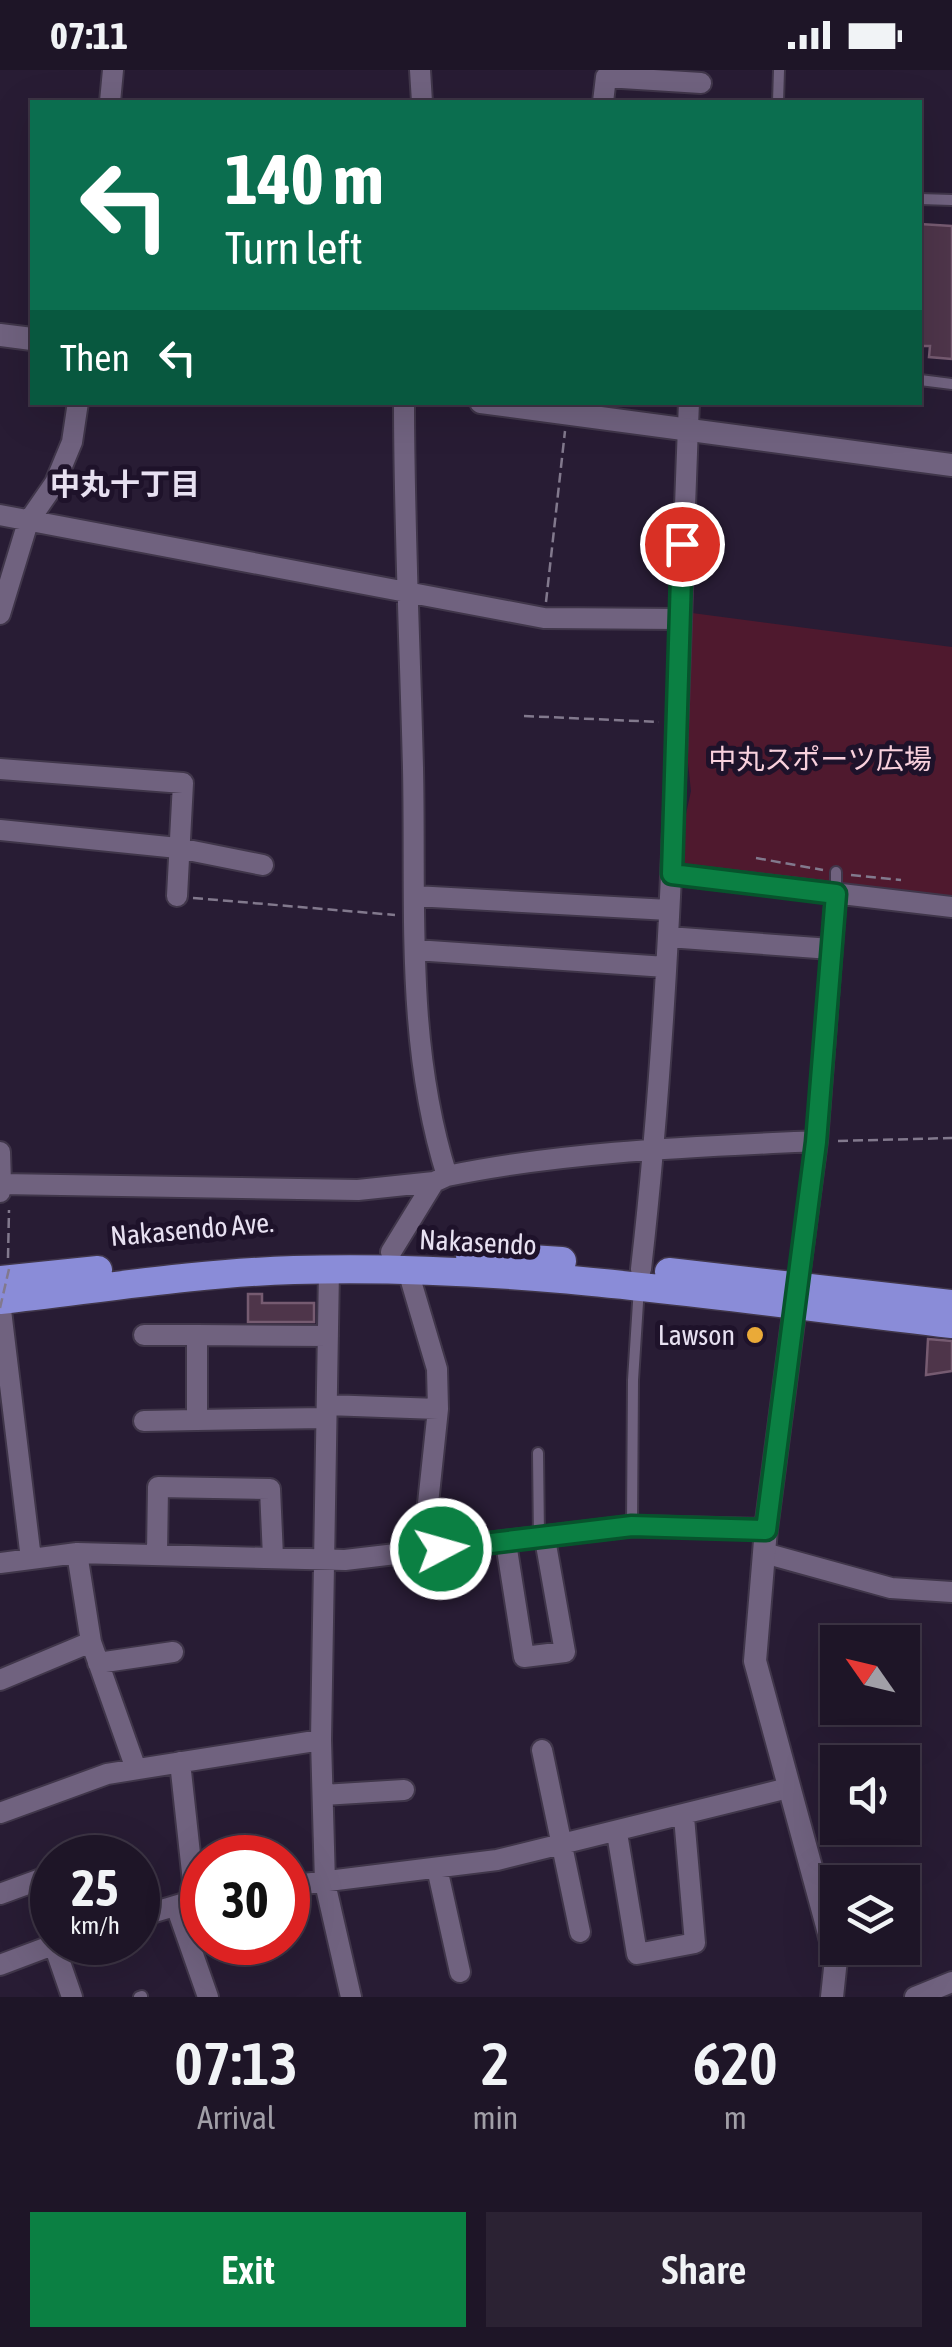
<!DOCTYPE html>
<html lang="en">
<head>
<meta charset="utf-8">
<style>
  :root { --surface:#1e1527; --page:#2b2233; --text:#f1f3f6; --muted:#a19fa7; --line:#3c3444; --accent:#0b8043 }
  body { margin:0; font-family:"Asap Condensed","Noto Sans JP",sans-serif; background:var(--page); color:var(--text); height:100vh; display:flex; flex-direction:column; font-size:38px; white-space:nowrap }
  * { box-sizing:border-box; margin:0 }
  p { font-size:32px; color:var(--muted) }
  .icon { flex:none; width:55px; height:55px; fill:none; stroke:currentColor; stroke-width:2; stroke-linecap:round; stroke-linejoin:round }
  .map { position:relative; height:1927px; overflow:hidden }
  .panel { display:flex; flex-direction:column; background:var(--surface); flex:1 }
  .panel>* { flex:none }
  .top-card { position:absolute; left:30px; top:30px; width:892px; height:305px; border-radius:0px; box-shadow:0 10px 40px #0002,0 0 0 2px var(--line); background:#0b6e4f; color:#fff; overflow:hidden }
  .needle { width:65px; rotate:304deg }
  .buttons { position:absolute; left:820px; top:1555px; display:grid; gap:20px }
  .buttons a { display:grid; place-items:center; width:100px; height:100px; border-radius:0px; background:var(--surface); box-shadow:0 10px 40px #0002,0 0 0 2px var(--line); font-size:50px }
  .speed { position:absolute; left:30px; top:1765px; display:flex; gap:20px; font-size:50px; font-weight:700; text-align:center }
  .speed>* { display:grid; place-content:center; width:130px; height:130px; border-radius:50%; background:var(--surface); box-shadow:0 10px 40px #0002,0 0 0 2px var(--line); line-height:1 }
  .speed small { font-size:25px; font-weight:400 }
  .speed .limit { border:15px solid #d22; background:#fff; color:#111 }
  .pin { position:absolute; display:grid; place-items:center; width:85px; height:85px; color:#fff; margin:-42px; border:5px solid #fff; border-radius:50%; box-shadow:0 2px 10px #0007 }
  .me { position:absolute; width:110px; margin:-55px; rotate:84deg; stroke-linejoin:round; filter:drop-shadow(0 0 8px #0008) }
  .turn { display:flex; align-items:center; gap:35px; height:210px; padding:0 30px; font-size:45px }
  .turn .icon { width:130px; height:130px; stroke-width:2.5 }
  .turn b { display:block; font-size:70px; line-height:85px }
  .then { display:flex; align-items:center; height:95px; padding:0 30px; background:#0003; gap:20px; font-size:38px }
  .eta { display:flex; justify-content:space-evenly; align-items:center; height:170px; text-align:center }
  .eta b { font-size:60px; font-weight:600; line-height:70px }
  .cta { display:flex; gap:20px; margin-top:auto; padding:20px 30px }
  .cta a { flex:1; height:115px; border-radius:0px; background:var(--accent); color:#fff; font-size:40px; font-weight:600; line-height:115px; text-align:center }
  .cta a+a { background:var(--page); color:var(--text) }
  .status { display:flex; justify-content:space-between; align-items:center; height:70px; padding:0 50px; background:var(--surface); direction:ltr }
  .status svg { height:28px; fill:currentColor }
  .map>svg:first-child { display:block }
  .park { fill:#4f192e }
  .building { fill:#4e354a; stroke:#765b71; stroke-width:2.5 }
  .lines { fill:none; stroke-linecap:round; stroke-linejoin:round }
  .service-casing { stroke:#40364a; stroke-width:14 }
  .minor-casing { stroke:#40364a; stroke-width:24 }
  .tertiary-casing { stroke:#40364a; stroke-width:26 }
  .trunk-casing { stroke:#40364a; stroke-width:31 }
  .path { stroke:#82798d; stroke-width:2.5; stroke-dasharray:10 5; stroke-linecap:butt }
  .service { stroke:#70627f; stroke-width:10 }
  .minor { stroke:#70627f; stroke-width:20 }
  .tertiary { stroke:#70627f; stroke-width:22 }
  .trunk { stroke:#8a8cd8; stroke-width:28 }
  .path-bridge { stroke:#82798d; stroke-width:2.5; stroke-dasharray:10 5; stroke-linecap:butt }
  .route-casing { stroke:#07532c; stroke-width:25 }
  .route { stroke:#0b8043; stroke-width:18 }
  .poi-dot { fill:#eaaa38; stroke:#1e122a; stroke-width:4 }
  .labels { text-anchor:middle; stroke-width:10; stroke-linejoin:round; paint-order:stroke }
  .park-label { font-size:28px; fill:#f9d1dd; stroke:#1e122a }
  .street-label { font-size:28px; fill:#e7e0f1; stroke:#1e122a }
  .poi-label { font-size:28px; fill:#e7e0f1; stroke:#1e122a; text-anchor:end }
  .neighbourhood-label { font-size:30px; font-weight:bold; fill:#e7e0f1; stroke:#1e122a }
</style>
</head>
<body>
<div class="status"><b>07:11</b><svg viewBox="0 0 49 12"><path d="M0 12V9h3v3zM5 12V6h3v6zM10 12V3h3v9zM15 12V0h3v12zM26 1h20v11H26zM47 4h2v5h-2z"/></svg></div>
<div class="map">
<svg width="952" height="1927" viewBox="0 0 952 1927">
  <rect width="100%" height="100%" fill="#281c34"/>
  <path class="park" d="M692,543L952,577V830L845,822L675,794L691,721L683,647Z"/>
  <path class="building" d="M920,154L952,156V289L929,287L930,276H920Z
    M248,1224H262V1233H314V1252H248Z
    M928,1269L952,1271V1301L926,1305Z"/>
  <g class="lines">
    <g class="service-casing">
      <path id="service" d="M778,32L779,0
        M920,129L952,130
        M920,310L952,314
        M836,822V802
        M538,1383L539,1468
        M632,1455L633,1310L639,1217
        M139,1927L142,1926"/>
    </g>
    <g class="minor-casing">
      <path id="minor" d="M420,0L422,32
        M110,32L113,0
        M603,32L606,7L701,13
        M0,445L544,548L679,549
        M0,544L28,452L55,413L72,372L78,332
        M0,699L183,713L177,826
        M0,760L178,778L263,795
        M672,804L952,837
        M414,826L669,840
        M668,867L831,879
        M415,880L666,897
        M0,1082L1,1114
        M447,1106C568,1081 693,1077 817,1071
        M0,1122L1,1114L358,1120L434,1112
        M391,1182L434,1112L447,1106C405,973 416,836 413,698C410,576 404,455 404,332
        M641,1199C674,912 677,621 689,332
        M408,1201L437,1299L438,1339L423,1481
        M796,1229L817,1071L836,823
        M0,1232L31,1489
        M144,1265H197
        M327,1335L438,1339
        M326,1348L197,1350V1265L328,1266
        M144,1351L197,1350
        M506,1473L524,1587L565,1582L545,1469
        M764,1483L891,1518L952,1522
        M157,1484L158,1417L270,1419L273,1487
        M0,1493L77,1483L345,1490L632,1456L766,1459
        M91,1572L136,1699
        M98,1593L173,1582
        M0,1610L91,1572L77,1483
        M321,1670L325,1813L351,1927
        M542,1680L580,1862
        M180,1692L195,1830
        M323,1725L404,1720
        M0,1743L107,1704L321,1670L329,1200
        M617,1763L637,1884L695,1873L684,1747
        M437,1798L460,1902
        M288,1816L497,1790L788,1718
        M0,1824L52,1805
        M176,1836L208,1927
        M138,1847L188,1832
        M54,1875L72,1927
        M0,1895L61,1872
        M915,1927L952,1912"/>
    </g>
    <g class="tertiary-casing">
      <path id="tertiary" d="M0,265L32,269
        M481,332L952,395
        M795,1236L766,1459L755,1591L836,1889L832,1927"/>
    </g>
    <g class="trunk-casing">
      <path id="trunk" d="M470,1185L562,1191
        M669,1202L952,1234
        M0,1210L98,1200
        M0,1230C98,1219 196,1203 294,1200C515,1193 734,1229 952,1254"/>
    </g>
    <path class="path" d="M546,532L565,361
      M524,646L659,652
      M756,788L823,800
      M851,805L901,810
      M193,828L395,845
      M838,1071L952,1068
      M8,1188L9,1140"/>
    <use href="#service" class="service"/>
    <use href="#minor" class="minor"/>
    <use href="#tertiary" class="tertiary"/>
    <use href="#trunk" class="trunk"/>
    <path class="path-bridge" d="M0,1238L9,1199"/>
  </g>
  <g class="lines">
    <g class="route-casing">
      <path id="route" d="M441,1479L632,1456L766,1460L816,1072L836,824L672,804L682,474"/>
    </g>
    <use href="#route" class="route"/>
  </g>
  <circle class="poi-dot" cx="755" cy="1265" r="10"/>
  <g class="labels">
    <g class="park-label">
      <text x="820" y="699">中丸スポーツ広場</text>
    </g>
    <g class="street-label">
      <text transform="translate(192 1159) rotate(-5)" y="10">Nakasendo Ave.</text>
      <text transform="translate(478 1172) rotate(3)" y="10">Nakasendo</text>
    </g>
    <g class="poi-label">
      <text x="735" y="1275">Lawson</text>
    </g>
    <g class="neighbourhood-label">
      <text x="125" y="425">中丸十丁目</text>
    </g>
  </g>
</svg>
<div class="buttons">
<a><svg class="needle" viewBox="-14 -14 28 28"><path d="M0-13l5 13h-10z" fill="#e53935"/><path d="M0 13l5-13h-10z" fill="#a19fa7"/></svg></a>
<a><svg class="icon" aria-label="sound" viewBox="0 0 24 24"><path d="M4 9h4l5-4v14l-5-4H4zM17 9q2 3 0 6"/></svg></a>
<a><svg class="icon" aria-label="layers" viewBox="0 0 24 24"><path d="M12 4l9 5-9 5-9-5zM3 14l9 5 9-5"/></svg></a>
</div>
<div class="speed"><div>25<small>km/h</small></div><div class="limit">30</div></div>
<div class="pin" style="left:682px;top:474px;background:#d93025"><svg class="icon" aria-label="arrive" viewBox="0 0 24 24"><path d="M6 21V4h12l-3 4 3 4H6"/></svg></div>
<svg class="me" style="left:441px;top:1479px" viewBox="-20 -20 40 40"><circle r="17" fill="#0b8043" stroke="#fff" stroke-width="3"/><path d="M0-11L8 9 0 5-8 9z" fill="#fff"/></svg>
<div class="top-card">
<div class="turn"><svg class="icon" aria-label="left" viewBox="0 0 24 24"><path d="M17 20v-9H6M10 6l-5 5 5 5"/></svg><div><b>140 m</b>Turn left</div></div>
<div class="then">Then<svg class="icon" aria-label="left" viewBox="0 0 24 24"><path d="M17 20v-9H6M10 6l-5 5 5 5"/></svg></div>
</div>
</div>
<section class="panel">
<div class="eta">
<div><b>07:13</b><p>Arrival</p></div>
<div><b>2</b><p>min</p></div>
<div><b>620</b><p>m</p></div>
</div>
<div class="cta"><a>Exit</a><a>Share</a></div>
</section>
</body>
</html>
